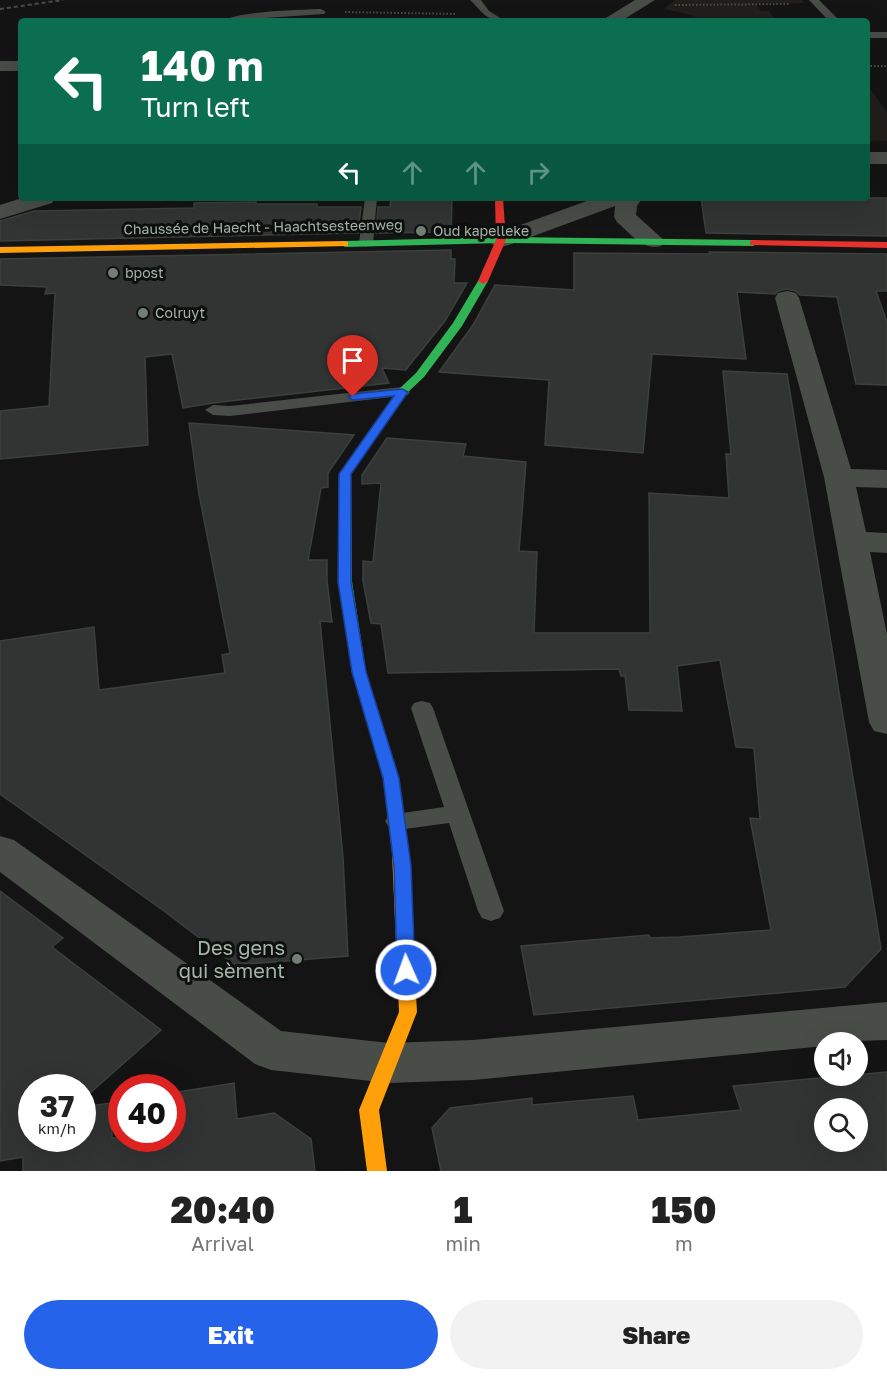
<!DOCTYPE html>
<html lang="en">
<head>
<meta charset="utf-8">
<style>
  :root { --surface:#fff; --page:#f2f2f2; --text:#222; --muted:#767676; --accent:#2563eb }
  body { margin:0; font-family:"Golos Text",sans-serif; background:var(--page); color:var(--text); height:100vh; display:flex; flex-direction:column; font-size:22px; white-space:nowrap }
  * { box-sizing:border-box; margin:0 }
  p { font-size:20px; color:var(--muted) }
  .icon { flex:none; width:33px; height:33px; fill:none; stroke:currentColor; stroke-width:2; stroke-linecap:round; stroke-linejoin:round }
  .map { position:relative; height:1171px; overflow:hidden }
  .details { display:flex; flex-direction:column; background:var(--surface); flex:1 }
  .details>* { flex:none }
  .banner { position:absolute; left:18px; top:18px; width:852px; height:183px; border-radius:6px; box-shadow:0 6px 24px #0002; background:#0b6e4f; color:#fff; overflow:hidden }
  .fabs { position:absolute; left:814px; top:1032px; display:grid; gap:12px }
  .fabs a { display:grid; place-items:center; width:54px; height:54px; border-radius:50%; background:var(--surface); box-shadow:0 6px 24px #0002; font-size:30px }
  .speed { position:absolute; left:18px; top:1074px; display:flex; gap:12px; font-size:30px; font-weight:700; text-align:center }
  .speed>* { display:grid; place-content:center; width:78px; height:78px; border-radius:50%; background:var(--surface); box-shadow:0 6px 24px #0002; line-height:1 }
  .speed small { font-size:15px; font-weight:400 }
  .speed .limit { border:9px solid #d22; background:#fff; color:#111 }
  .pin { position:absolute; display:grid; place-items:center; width:51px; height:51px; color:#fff; margin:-62px -26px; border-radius:50% 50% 50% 0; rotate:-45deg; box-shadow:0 0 6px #0007 }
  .pin .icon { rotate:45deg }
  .me { position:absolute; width:66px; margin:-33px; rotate:358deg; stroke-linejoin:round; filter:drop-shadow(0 0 4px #0008) }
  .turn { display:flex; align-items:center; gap:21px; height:126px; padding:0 24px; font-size:27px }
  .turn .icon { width:78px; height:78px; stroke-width:2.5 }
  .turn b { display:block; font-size:42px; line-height:51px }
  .lanes { display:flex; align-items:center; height:57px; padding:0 24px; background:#0003; justify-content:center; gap:30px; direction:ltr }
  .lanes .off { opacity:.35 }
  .eta { display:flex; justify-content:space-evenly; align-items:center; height:102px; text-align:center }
  .eta b { font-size:36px; font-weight:800; line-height:42px }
  .button { display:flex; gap:12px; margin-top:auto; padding:12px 24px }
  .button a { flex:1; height:69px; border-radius:36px; background:var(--accent); color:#fff; font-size:24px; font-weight:800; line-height:69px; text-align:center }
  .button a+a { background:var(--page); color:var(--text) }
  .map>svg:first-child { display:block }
  .green { fill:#211e1b }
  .building { fill:#313432; stroke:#3c403d; stroke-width:1.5; fill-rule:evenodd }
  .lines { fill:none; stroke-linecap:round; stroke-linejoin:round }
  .path { stroke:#4a4f4a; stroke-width:2; stroke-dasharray:1.5 2; stroke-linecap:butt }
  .lane { fill:#484d48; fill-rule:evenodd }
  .street { fill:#484d48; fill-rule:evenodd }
  .fast { fill:#30b455; fill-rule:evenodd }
  .slow { fill:#ff9f0a; fill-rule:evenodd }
  .jam { fill:#e5322d; fill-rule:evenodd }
  .rail { stroke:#484c48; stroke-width:2; stroke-dasharray:4 3; stroke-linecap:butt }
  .route { fill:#2563eb; stroke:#184099; stroke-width:1.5 }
  .poi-dot { fill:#727d73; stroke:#0e100f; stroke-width:2 }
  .labels { text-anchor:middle; stroke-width:6; stroke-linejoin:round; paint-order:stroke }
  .far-street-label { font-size:14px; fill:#a5b5a6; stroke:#0e100f }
  .far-poi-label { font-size:14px; fill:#a5b5a6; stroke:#0e100f; text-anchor:start }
  .near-poi-label { font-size:20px; fill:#a5b5a6; stroke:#0e100f; text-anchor:end }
</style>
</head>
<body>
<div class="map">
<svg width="887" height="1171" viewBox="0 0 887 1171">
  <rect width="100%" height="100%" fill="#141414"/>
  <path class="green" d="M675,0H802L804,3L756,4L761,11H769L776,21H704L691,15L664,9Z
    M867,90H871L887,112V141H867Z"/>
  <path class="building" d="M391,198H452L451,232L376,233L378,207H390Z
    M701,198H887V236L706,233Z
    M256,202V204H317V207H361L358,233L0,241V221L34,211L194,208V203Z
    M451,250V259H455L454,283H467L445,321L408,367L406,370L382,368L389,383L213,403L183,408L172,354L145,357L148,445L0,459V411L49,406L55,293L45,294L47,287L0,285V259Z
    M709,252L887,254V291H876L887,322V385L856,384L837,297L800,295L796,291L787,289L778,291L775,294L737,292L746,359L652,354L643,453L545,445L549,380L439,372L473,325L495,285L574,290V253L710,254Z
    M723,371L787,374L881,949L845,987L534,1015L521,946L649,935L650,938L680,937L771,930L750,818L760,819L754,748L736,747L720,660L677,666L682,711L629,710L625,676H621L619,669L388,673L381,624L371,623L363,581V561L373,562L381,483L362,484V475L387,438L466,444L463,456L526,462L519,551L537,552L534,633H650L649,493L729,498L726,454H731Z
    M189,423L354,435L328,473V487L321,488L308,560H327V581L332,622L320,621L343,857L348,956L235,965L164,911L0,794V641L94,627L99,690L225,673L222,655L230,653L199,494Z
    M0,891L63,938L52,947L161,1030L82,1100V1088H32V1138H82V1107L111,1103L112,1138H172V1093L234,1083L237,1119L274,1113L311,1139L315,1171H23V1157L0,1161Z
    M887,1072V1171H441L432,1128L450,1108L532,1098V1105L633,1096L638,1120L741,1110L733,1086ZM825,1108H858V1142H825Z"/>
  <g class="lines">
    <path class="path" d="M675,5L790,4
      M345,12L455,14
      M867,66H887"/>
    <path class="lane" d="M470,0H481L489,11L505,21C485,21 483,12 470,0Z
      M809,0H819L840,21H829Z
      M321,9L326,12L324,14L223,21C237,11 300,10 321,9Z
      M867,32H887V38H867Z
      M365,198H377L373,243L366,247L359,243Z
      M402,387L410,392L408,395L230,416L213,415L205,410L213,405L230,406Z
      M422,701L430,703L433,708L504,911L500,918L491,921L482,918L478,911L449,823L397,830L389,827L385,821L389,815L444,807L411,708L414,703Z"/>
    <path class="street" d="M635,0H655L621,21H601Z
      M0,61H21V71H0Z
      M867,152H887V164H867Z
      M22,198H55L52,203L0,219V205Z
      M595,198H642L637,206L636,215L665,241L661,246C643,251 630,233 617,222L614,217L615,206L509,245L501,247L493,245L489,240L493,235Z
      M787,291L796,293L799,298L851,469L887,470V488L856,487L866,532L887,533V553L870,552L887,634V734L874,731L869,722L824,477L775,298L778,293Z
      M0,836L14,840L281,1031L389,1043L473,1040L887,1002V1040L825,1042V1046L473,1080L389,1083L271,1070L255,1064L0,872Z"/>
    <path class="fast" d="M501,237L753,240L758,243L753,246L501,243L345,247L340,244L345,241Z
      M483,278L488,281L462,326L424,377L406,394L351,474L352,581L366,672L399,778L408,852L406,856L400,858L394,856L392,852L383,778L352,672L338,581L339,474L398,390L416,373L453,323L478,281Z"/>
    <path class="slow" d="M345,241L348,242V246L0,253V247Z
      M400,846L406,848L408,852L417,1012L379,1110L387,1171H367L359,1110L399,1012L392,852L394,848Z"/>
    <path class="jam" d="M495,198H503L506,240L488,281L483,284L478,281L496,240Z
      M753,240L887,242V248L750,245V241Z"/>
    <path class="rail" d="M0,9L63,0"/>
  </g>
  <path class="route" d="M402,389L408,392L351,474V582L366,672L399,778L411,866L415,970L413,976L406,978L400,976L397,970L394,866L383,778L352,672L338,582L339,474L394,396L353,400L348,397L353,394Z"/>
  <g class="poi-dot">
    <circle cx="421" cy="231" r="6"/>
    <circle cx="113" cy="273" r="6"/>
    <circle cx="143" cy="313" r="6"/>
    <circle cx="297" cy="959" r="6"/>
  </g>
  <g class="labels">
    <g class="far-street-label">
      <text transform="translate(263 227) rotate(-1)" y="5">Chaussée de Haecht - Haachtsesteenweg</text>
    </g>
    <g class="far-poi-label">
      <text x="433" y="236">Oud kapelleke</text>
      <text x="125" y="278">bpost</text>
      <text x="155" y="318">Colruyt</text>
    </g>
    <g class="near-poi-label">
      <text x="285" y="955">Des gens<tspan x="285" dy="23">qui sèment</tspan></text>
    </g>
  </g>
</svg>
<div class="fabs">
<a><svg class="icon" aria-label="sound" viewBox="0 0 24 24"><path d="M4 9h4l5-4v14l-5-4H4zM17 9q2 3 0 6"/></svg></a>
<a><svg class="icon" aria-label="search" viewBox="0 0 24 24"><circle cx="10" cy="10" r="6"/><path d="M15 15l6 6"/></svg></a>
</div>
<div class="speed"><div>37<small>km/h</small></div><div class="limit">40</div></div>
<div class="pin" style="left:353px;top:397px;background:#d93025"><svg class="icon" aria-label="arrive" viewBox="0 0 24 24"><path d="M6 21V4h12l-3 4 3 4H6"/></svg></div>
<svg class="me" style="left:406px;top:970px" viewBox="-20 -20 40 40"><circle r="17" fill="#2563eb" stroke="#fff" stroke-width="3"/><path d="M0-11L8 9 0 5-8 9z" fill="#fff"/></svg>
<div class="banner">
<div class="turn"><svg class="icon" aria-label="left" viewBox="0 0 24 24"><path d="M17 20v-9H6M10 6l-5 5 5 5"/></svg><div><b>140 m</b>Turn left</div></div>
<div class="lanes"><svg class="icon" aria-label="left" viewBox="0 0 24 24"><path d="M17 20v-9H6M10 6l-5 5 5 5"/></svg><svg class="icon off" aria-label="ahead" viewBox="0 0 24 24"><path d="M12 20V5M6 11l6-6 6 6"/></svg><svg class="icon off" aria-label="ahead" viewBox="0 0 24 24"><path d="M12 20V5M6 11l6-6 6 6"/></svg><svg class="icon off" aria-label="right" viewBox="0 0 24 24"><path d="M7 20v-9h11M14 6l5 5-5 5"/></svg></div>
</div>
</div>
<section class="details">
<div class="eta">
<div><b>20:40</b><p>Arrival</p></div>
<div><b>1</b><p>min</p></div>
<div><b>150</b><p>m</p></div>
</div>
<div class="button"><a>Exit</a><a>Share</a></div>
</section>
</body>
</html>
